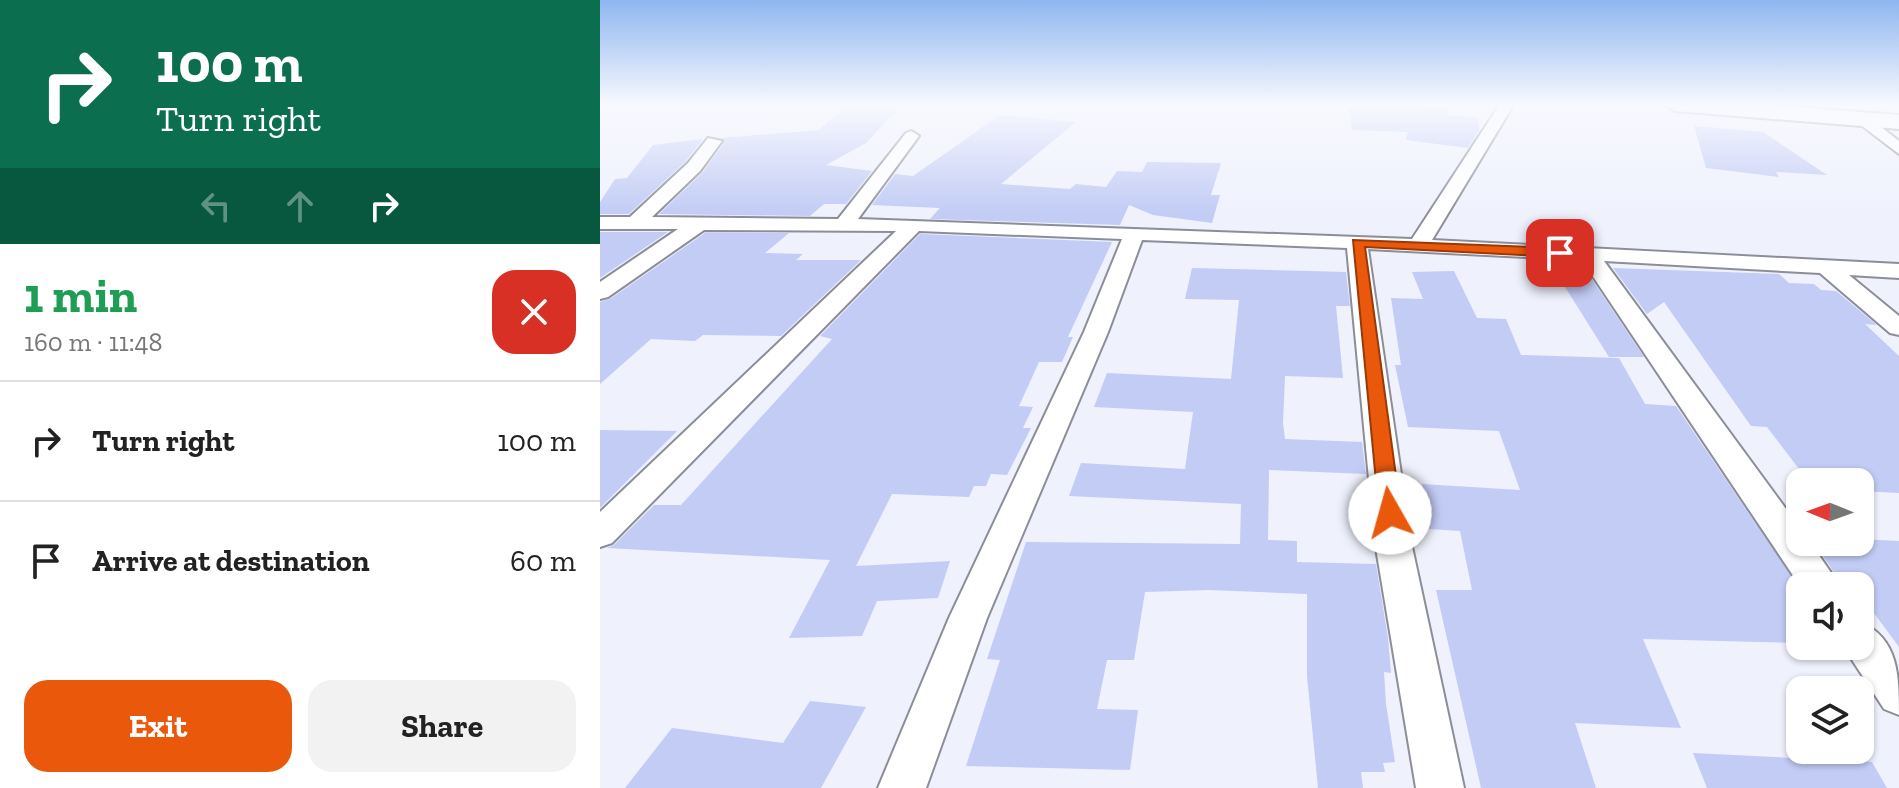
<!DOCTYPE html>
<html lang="en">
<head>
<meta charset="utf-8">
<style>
  :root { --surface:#fff; --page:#f2f2f2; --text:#222; --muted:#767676; --line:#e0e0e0; --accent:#ea580c }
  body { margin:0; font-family:"Zilla Slab",serif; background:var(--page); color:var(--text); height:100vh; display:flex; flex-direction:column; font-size:30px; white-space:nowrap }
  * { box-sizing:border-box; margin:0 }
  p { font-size:26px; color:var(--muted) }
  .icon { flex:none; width:44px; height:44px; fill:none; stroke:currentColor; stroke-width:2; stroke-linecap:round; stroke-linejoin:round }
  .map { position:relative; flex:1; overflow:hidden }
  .panel { display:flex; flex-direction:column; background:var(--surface); width:600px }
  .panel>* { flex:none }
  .banner { background:#0b6e4f; color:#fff; overflow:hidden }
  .needle { width:52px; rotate:271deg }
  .controls { position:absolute; left:1186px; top:468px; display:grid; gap:16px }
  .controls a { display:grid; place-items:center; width:88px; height:88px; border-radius:16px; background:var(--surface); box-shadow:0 2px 6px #0004; font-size:40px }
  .pin { position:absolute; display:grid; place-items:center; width:68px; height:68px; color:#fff; margin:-34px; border-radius:16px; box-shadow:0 4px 12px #0006 }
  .me { position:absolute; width:88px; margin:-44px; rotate:353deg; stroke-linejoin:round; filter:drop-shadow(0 0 6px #0008) }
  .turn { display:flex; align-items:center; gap:28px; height:168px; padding:0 24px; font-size:36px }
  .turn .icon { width:104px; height:104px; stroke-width:2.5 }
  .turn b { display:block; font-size:56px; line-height:68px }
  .lanes { display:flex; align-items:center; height:76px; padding:0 24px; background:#0003; justify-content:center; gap:40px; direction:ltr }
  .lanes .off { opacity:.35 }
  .round { display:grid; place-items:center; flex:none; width:84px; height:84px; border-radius:24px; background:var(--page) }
  .headline { display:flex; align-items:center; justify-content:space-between; height:136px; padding:0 24px }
  h1 { font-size:48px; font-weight:700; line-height:60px; color:#1e9e55 }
  .button { display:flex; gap:16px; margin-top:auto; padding:16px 24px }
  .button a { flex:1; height:92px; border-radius:24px; background:var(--accent); color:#fff; font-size:32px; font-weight:700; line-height:92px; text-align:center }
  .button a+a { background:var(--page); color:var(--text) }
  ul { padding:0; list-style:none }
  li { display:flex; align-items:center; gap:24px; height:120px; padding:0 24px; border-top:2px solid var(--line) }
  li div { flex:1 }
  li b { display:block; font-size:30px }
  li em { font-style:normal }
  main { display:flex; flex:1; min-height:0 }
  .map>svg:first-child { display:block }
  .building { fill:#c2ccf5 }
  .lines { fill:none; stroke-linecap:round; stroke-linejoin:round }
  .street-casing { stroke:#8b8e98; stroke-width:4 }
  .highway-casing { stroke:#8b8e98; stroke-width:4 }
  .street { fill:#fff; fill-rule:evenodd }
  .highway { fill:#fff; fill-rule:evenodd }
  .route { fill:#ea580c; stroke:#983908; stroke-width:2 }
</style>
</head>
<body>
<main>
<section class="panel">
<div class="banner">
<div class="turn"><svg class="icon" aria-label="right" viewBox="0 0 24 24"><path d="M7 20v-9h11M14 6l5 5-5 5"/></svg><div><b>100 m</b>Turn right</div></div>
<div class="lanes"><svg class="icon off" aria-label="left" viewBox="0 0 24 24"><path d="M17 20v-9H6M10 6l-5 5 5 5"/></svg><svg class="icon off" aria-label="ahead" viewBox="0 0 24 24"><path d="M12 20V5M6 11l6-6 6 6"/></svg><svg class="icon" aria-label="right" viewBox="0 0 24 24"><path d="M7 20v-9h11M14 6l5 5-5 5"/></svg></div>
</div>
<div class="headline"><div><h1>1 min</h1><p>160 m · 11:48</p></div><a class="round" style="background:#d93025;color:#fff"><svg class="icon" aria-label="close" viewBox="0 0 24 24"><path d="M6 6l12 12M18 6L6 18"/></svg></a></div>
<ul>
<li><svg class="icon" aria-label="right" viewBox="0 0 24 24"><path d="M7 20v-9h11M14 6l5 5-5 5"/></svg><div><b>Turn right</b></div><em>100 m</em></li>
<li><svg class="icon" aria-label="arrive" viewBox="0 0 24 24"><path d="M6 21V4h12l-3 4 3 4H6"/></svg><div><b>Arrive at destination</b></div><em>60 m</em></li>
</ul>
<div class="button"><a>Exit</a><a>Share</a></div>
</section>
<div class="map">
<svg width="1299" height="788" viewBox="0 0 1299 788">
  <rect width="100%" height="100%" fill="#eff1fd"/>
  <path class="building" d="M302,104L266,143L226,165L272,171L246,204H224L210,216L59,214L102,173L124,143L121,138L219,130L247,105Z
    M749,106L849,108V115L878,118L879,131L868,148L806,140L808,132L752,130Z
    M400,115L476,122L401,184L470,189L476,184L506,187L517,171L542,172L547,162L621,163L611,195H620L612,223L553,215L529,205L520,225L330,219L340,208L272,205L295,174L313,176Z
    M1094,126L1163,132L1227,175L1176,172L1179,177L1106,168Z
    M103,139L86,161L29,214H0V202L15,179L27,178L53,145Z
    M0,232H68L0,278Z
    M105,233H189L165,253L203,254L196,260H261L181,336L103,335L95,341L51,339L0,384V302L10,299Z
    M320,234L512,242L468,337H473L462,362H439L419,406L433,407L423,428H431L407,475L391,474L386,486H374L369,497L292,494L256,566L350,561L338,598L277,601L262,636L189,638L230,560L7,548L14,545L54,505H81L232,339L220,336Z
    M950,263H981L1044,357H1009Z
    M592,268L746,272L750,306H736L743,378L685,376L683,423L685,439L762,442L766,474L669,470L668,540L697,541V562L776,564L788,638L791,673L784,672L786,704L795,762L783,763L785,772H761L763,788H718L707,676V594L609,590L545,592L534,660H507L497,709L538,710L530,770L366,766L400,660L387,659L426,542L640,544L641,504L469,496L481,463L585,469L593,412L494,407L507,373L631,379L639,300L585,299Z
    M1013,268L1179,274L1189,283L1214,284L1221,290L1236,291L1277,325L1265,324L1299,356V493L1260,491V482H1209L1167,427L1151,426L1064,302L1047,314Z
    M854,271L877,318L906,319L921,355L1019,358L1045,404L1076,406L1200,589V643L1043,639L1081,728L975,723L996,788H881L836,590H872L860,531L829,529L822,484L920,490L899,431L808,427L795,365H801L791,298L823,299L812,272Z
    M0,430L77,431L0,508Z
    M1260,539L1299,541V647L1260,594V586H1243L1214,542Z
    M210,701L266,707L221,788H25L72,728L183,743Z
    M1093,753L1272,762L1287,788H1107Z"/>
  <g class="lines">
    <g class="street-casing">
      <path id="street" d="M900,104H914L832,240L1299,264V278L1249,275L1299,316V335L1290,333L1220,273L1004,261L1200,528V542H1210L1240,586H1200L982,260L768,249L811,542L864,788H816L775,542L747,248L542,240L508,332L387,618L326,788H278L349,618L484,332L522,239L319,231L12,543L0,547V512L296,231L104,230L8,297L0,299V282L78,229H0V217H30L88,163L108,138L122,141L100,171L52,217L238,219L306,133L311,131L319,136L258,219L812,239Z
        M1257,116H1267L1299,141V154L1257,122Z
        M1260,622C1299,638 1299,677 1299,715L1284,709L1243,646H1260Z"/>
    </g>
    <g class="highway-casing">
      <path id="highway" d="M1064,104H1159L1299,115V129L1075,111Z"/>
    </g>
    <use href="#street" class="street"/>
    <use href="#highway" class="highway"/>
  </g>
  <linearGradient id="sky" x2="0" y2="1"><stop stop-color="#8fb6f0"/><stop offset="0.49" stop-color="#f8f9fe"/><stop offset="1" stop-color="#f8f9fe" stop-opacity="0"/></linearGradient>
  <rect width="1299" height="214" fill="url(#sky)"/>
  <path class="route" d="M753,240L960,248L967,253L960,257L765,247L801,513L790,521L779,513Z"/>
</svg>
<div class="controls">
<a><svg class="needle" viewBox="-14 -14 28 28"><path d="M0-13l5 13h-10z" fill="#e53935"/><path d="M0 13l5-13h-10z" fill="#767676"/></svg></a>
<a><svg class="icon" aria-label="sound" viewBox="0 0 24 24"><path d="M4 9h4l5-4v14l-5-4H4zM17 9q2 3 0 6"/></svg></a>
<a><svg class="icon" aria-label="layers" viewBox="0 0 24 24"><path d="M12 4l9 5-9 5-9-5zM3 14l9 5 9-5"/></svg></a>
</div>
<div class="pin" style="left:960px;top:253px;background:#d93025"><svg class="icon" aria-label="arrive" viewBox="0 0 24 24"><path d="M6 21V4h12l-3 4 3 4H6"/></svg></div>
<svg class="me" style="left:790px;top:513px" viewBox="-20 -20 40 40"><circle r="19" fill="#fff"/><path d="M0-13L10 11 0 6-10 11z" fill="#ea580c"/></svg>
</div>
</main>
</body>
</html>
